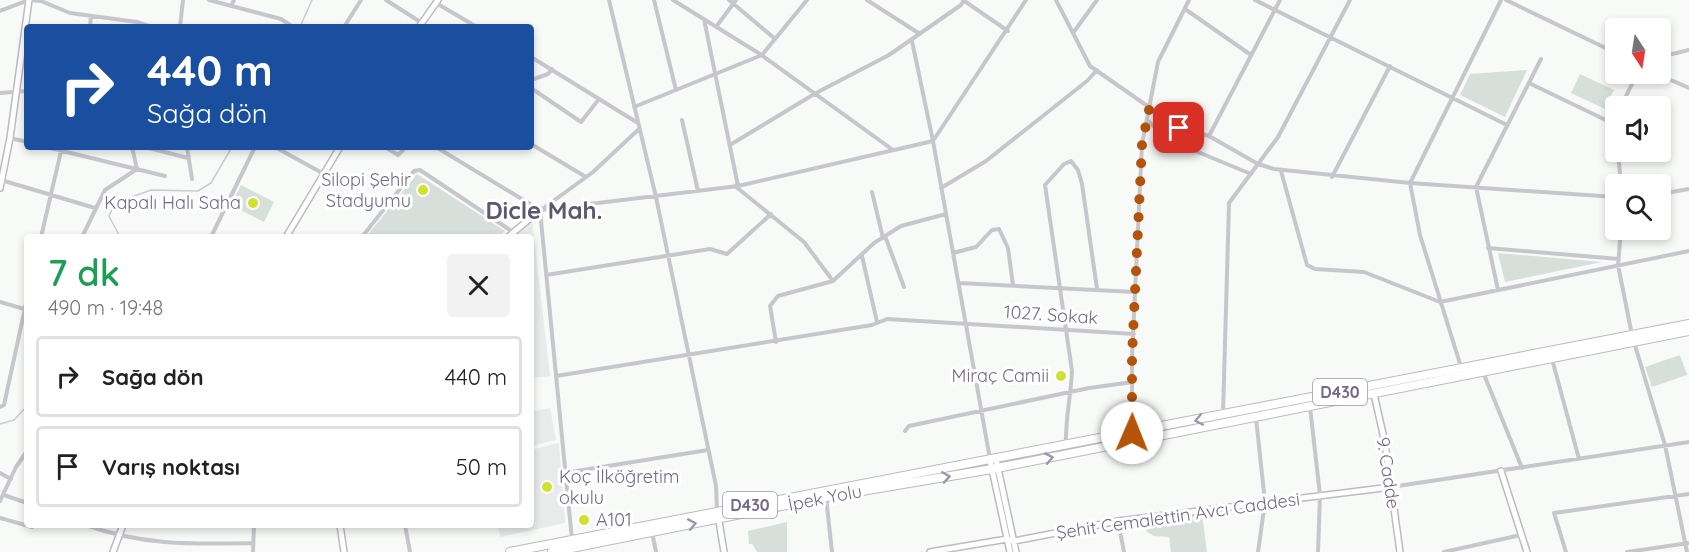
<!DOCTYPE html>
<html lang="tr">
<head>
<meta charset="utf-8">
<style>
  :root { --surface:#fff; --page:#f2f2f2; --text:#202124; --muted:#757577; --line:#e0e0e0 }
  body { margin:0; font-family:Quicksand,sans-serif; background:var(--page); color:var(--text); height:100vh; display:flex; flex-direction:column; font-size:22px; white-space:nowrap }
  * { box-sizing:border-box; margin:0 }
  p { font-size:20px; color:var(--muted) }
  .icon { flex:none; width:33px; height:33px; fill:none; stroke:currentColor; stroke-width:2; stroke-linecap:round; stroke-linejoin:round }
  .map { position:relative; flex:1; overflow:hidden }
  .panel { position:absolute; left:24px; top:234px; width:510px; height:294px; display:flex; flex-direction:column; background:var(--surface); border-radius:6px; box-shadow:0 3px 9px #0003 }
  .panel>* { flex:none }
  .guide { position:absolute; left:24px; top:24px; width:510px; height:126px; border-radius:6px; box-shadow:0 3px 9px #0003; background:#1a4fa0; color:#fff; overflow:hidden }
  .needle { width:39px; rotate:168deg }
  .tools { position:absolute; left:1605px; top:18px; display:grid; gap:12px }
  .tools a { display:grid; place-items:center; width:66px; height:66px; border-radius:6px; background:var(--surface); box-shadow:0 3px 9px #0003; font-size:30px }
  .pin { position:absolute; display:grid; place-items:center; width:51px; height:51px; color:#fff; margin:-26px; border-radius:12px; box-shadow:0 3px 9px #0006 }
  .me { position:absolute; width:66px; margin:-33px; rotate:1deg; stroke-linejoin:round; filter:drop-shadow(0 0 4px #0008) }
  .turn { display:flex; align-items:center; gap:21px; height:126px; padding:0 24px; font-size:27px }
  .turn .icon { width:78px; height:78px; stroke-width:2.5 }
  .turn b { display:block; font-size:42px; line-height:51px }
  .round { display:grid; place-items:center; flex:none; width:63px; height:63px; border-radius:6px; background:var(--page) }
  .head { display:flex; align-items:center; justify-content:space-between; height:102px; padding:0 24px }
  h1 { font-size:36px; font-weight:600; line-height:45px; color:#1e9e55 }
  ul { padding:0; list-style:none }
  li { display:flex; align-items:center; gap:18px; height:81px; margin:0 12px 9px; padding:0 12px; border:3px solid var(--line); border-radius:6px }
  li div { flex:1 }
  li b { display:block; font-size:22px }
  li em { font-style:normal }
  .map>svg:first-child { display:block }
  .built { fill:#e9ebeb }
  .green { fill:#d7dfdb }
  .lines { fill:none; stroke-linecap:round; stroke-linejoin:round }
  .stream { stroke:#cbc9d4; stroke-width:1.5 }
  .secondary-casing { stroke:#bdbac4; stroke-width:8 }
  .highway-casing { stroke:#bbb9bf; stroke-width:10 }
  .street { stroke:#c8c6cd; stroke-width:4 }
  .secondary { stroke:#fff; stroke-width:5 }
  .highway { stroke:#fff; stroke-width:8 }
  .oneway { stroke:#9d96ac }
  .route { stroke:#b45309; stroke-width:10; stroke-dasharray:0 18 }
  .poi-dot { fill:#d0e230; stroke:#fff; stroke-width:2 }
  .labels { text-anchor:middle; stroke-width:6; stroke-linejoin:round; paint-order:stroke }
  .shield { fill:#fff; stroke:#9d96ac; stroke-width:1.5 }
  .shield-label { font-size:16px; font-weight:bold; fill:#736988 }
  .poi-label { font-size:18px; fill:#736988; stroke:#fff; text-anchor:end }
  .street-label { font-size:18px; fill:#736988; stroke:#fff }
  .district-label { font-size:24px; font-weight:bold; fill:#5e576d; stroke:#fff }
</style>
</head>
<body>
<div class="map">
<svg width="1689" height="552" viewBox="0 0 1689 552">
  <rect width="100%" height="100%" fill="#f8faf8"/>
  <path class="built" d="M532,219L550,376L531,378V237H511Z
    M550,408L556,440L531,446V412Z
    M559,443L565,523L500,537L498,525H531V450Z"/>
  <path class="green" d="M1527,70L1505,117L1460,95L1470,74Z
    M1580,74L1614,90L1605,109L1571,93Z
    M417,174L505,231L498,237H366Z
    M241,185L274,202L264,222L231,205Z
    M1498,253L1602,262L1505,282Z
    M1680,355L1687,375L1652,387L1645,367Z
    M1202,514L1207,552H1171L1169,537L1154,536L1146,531L1145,520Z
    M787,522V552H757L752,544H749L748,531Z"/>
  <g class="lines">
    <path class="stream" d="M300,27L312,0
      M120,237L109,216L115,203L151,190L198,191L211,183L232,147
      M0,424L14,420L27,406"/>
    <g class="secondary-casing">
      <path id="secondary" d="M419,27L438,0
        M0,188L10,138L29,0
        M286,237L340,147
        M508,237L540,210
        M1374,394L1385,443L1400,552
        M996,459L1016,552
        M990,460L1010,552
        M1501,471L1527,552
        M718,515L724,552
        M340,525L344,552
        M113,552L123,525
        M930,552L1007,539L1014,541L1118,521L1391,487"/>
    </g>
    <g class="highway-casing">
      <path id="highway" d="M510,552L1689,324
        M552,552L826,497L992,469L1689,331"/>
    </g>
    <path class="street" d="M209,0L281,19L293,27
      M386,0L422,23
      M609,0L656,197L716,486L717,511
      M654,0L676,90
      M673,0L760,54L893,150
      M729,0L774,38
      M867,0L920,34
      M963,0L1008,31
      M1056,0L1090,66L1179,128L1209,136L1258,164L1274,169L1410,183L1616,197
      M1255,0L1507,125
      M1506,0L1616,53
      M436,3L477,27
      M231,6L234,0
      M1185,9L1251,55
      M0,11L29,0L41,1L70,13L137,22L152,27
      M704,19L738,186
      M90,27L91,16
      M180,27L183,0
      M344,27L361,0
      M716,27L736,0
      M1073,33L1097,0
      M912,41L933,141L990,459
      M531,57L638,123
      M1660,57L1689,50
      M1657,74L1689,88
      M531,80L548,74L552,69
      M1529,83L1616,125
      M531,88L581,122L599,99
      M0,93L27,91
      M1621,106L1637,74
      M634,107L762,55L807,0
      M682,120L698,191
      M1148,121L1169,140L1251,174
      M1209,136L1280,0
      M10,138L27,142
      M531,144L586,177
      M730,145L816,93L889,55L961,5L964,0
      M46,147L165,176
      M145,147L188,158
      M187,147L192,179
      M275,147L324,174
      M385,147L398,155L406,147
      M436,147L540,210L738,186L933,141L1026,0
      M1618,152L1621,184
      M1281,171L1307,265L1315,269L1364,272L1440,302L1689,251
      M1332,177L1390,66
      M1,180L95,208
      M735,186L804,242L833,281
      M941,188L986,161L1087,81L1097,70
      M872,192L883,238
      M1660,194L1689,189
      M540,210L572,540
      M541,210L593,172L639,129
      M1621,230L1618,265L1632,335
      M885,236L904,287
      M41,237L62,147
      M82,237L105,190L137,169L132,147
      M211,237L255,147
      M362,237L414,171L420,170L513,232
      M1488,248L1619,259
      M953,253L976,247L992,230L999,229L1008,248L1013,285
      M862,256L877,322
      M546,275L710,249L727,254L771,214
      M959,283L1135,292
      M1498,290L1476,187L1541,59
      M0,302L24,309
      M776,342L770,306L778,296L833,281L874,243L901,226L946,214
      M1634,342L1665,445L1687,552
      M1552,359L1579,459
      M1461,367L1420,235L1410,183L1501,0
      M1483,372L1522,468
      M556,376L872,325L887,319L1134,334
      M0,407L4,405L27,299
      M1310,407L1320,495L1318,552
      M1223,414L1229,203L1278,137L1350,0
      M1256,418L1265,502L1258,552
      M905,431L909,426L1089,388L1133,382
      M1132,432V356L1142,144L1158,62L1189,0
      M1066,445C1065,420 1071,396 1072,371L1045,185L1064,164L1071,161L1078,170L1082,184L1097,289
      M0,473L11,479
      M564,473L708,450
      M1391,487L1689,442
      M4,495L27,503
      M826,497L832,552
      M0,501L16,467L27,451
      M0,518L32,527
      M1118,521L1124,552
      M86,525C143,546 194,544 253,543
      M405,525L410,552
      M652,532L656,552
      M253,552L254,525
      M1444,552L1521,535
      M1566,552L1554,513L1689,494
      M1627,552L1689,543"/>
    <use href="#secondary" class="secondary"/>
    <use href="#highway" class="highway"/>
  </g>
  <defs><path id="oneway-chevron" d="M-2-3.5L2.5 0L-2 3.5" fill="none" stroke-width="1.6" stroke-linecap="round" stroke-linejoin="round" transform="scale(1.5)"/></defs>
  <g class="oneway">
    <use href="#oneway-chevron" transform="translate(1199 420) rotate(169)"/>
    <use href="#oneway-chevron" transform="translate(1049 458) rotate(-11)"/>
    <use href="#oneway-chevron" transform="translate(946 477) rotate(-9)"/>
    <use href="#oneway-chevron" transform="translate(692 524) rotate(-11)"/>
  </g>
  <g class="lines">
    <path class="route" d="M1132,433V356L1142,144L1150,105L1179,128"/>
  </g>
  <g class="poi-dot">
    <circle cx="423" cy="190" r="6"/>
    <circle cx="253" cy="203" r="6"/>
    <circle cx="1061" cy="376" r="6"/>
    <circle cx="547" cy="487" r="6"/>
    <circle cx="584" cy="520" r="6"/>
  </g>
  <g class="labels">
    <g class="shield">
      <rect x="1313" y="379" width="54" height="26" rx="4.5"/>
      <rect x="723" y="492" width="54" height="26" rx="4.5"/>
    </g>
    <g class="shield-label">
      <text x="1340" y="398">D430</text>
      <text x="750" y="511">D430</text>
    </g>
    <g class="poi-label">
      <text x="411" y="186">Silopi Şehir<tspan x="411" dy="21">Stadyumu</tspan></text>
      <text x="241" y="209">Kapalı Halı Saha</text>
      <text x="1049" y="382">Miraç Camii</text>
      <text x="559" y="483" text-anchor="start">Koç İlköğretim<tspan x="559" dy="21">okulu</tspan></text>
      <text x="596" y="526" text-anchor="start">A101</text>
    </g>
    <g class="street-label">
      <text transform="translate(1051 315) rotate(4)" y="6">1027. Sokak</text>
      <text transform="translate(1388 473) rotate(81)" y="6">9. Cadde</text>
      <text transform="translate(825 498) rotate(-11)" y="6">İpek Yolu</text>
      <text transform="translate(1178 516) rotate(-8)" y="6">Şehit Cemalettin Avcı Caddesi</text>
    </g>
    <g class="district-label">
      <text x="544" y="219">Dicle Mah.</text>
    </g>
  </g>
</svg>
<div class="tools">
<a><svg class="needle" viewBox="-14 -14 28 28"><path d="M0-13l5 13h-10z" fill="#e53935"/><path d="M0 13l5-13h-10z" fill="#757577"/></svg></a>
<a><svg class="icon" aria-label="sound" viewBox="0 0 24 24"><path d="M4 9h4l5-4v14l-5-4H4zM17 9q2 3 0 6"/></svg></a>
<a><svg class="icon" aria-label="search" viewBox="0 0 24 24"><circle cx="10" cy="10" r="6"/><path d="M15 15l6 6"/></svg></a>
</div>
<div class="pin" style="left:1179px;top:128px;background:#d93025"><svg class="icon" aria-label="arrive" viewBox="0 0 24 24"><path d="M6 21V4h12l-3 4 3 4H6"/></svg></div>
<svg class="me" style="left:1132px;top:433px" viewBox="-20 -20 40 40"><circle r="19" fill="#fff"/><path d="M0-13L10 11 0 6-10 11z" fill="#b45309"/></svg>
<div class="guide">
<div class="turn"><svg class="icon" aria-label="right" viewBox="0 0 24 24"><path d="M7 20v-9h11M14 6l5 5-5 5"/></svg><div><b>440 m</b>Sağa dön</div></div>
</div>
<section class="panel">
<div class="head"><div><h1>7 dk</h1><p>490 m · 19:48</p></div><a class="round"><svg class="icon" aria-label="close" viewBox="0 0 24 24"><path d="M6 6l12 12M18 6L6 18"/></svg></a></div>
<ul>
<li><svg class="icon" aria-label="right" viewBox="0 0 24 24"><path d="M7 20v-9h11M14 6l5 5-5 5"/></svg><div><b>Sağa dön</b></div><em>440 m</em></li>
<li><svg class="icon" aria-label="arrive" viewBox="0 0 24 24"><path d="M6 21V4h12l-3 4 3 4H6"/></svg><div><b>Varış noktası</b></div><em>50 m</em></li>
</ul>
</section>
</div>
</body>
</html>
